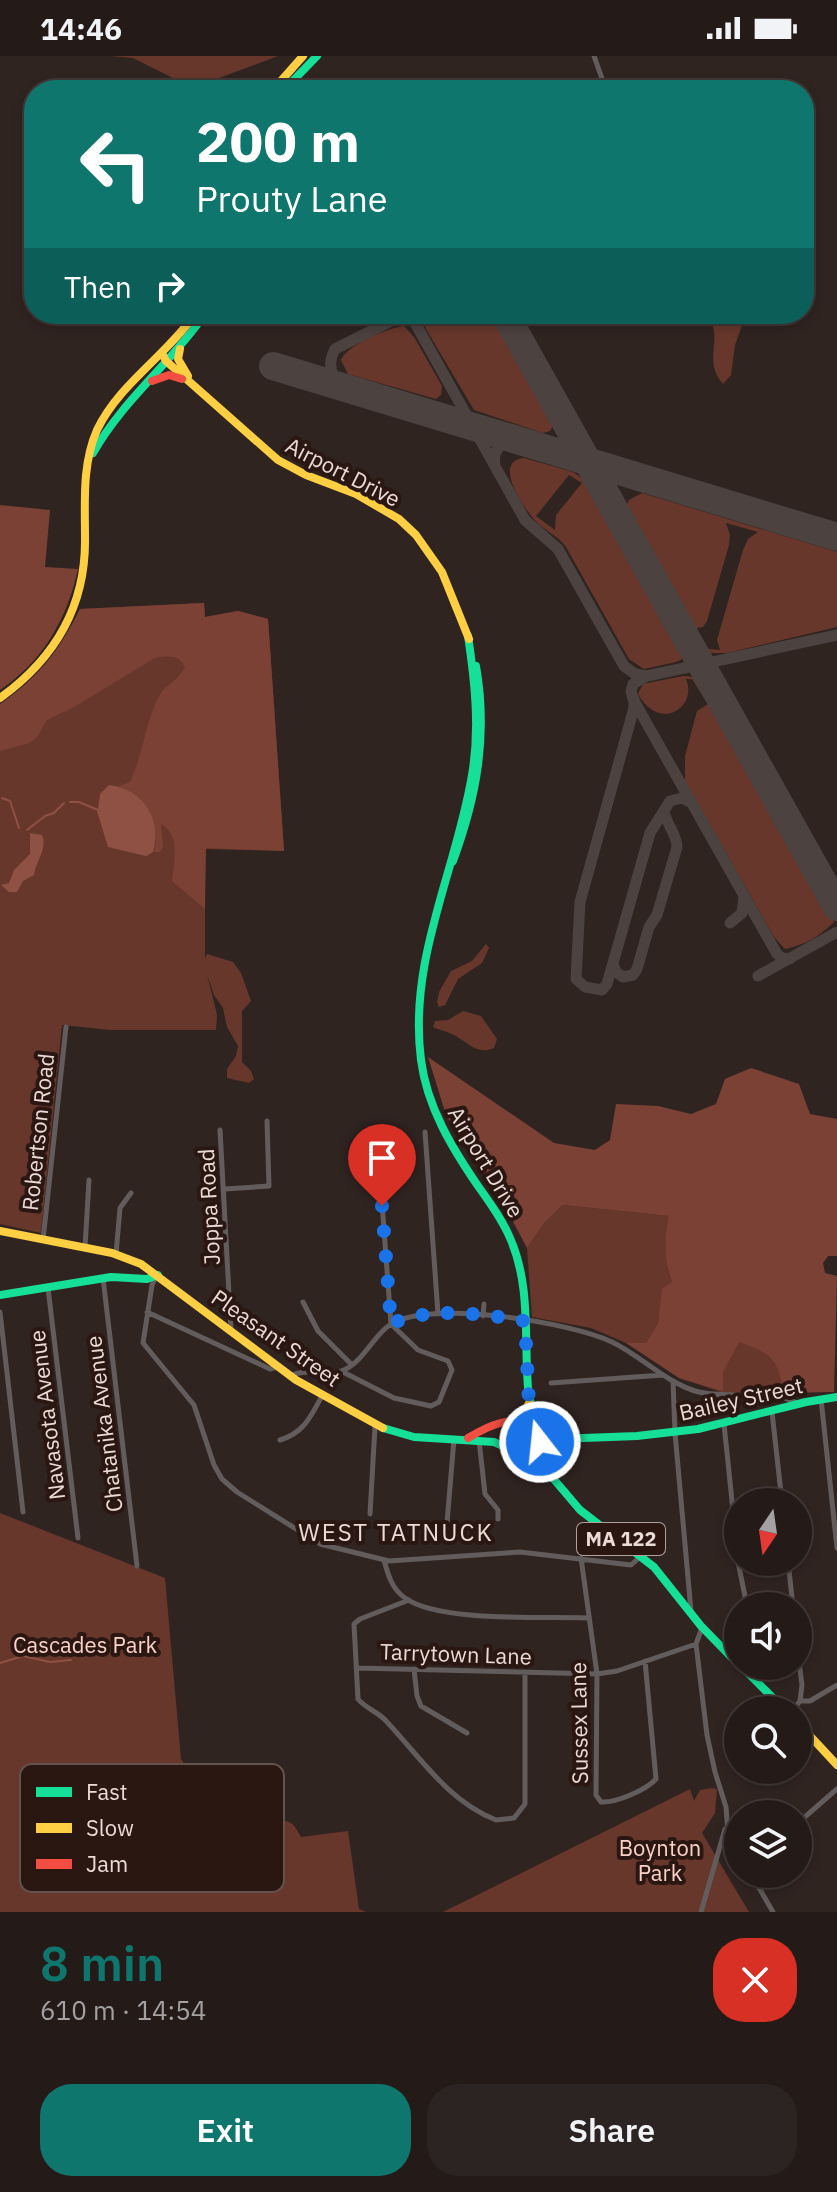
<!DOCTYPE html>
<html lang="en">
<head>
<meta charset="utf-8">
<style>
  :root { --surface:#241b19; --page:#2c2422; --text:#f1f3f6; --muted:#a3a1a2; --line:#413938; --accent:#0f766e }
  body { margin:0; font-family:"IBM Plex Sans",sans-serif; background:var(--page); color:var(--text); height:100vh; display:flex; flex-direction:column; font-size:30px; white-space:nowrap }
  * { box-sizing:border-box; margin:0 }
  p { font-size:26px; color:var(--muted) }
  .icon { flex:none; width:44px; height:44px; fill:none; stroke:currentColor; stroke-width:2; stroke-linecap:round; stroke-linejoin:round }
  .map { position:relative; height:1856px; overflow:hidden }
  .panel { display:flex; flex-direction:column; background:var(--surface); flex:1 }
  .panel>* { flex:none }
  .hud { position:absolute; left:24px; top:24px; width:790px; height:244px; border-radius:32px; box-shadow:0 4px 12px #0003,0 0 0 2px var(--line); background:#0f766e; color:#fff; overflow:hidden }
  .needle { width:52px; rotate:193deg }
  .buttons { position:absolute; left:724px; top:1432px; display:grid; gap:16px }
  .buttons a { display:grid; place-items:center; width:88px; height:88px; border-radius:50%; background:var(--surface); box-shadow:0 4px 12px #0003,0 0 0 2px var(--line); font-size:40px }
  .pin { position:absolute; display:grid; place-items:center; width:68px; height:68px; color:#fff; margin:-82px -34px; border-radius:50% 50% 50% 0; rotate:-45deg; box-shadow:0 0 8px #0007 }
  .pin .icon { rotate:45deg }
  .me { position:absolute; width:88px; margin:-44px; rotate:344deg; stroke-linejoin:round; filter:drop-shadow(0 0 6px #0008) }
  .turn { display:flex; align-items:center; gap:28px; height:168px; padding:0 40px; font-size:36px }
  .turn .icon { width:104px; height:104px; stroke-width:2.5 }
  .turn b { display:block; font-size:56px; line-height:68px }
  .then { display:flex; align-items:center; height:76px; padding:0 40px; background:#0003; gap:16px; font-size:30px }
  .round { display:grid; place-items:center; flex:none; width:84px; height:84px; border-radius:32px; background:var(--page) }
  .headline { display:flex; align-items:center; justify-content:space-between; height:136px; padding:0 40px }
  h1 { font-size:48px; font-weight:600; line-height:60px; color:var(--accent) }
  .primary-button { display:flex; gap:16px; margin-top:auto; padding:16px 40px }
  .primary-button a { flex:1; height:92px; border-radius:32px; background:var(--accent); color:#fff; font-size:32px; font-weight:600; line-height:92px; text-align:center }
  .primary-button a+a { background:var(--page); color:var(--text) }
  .status { display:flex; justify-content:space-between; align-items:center; height:56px; padding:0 40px; background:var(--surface); direction:ltr }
  .status svg { height:22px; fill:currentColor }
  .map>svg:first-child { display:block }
  .green { fill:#68372c; fill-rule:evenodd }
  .forest { fill:#7b4135 }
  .water { fill:#8e5143 }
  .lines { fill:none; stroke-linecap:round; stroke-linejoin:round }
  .stream { stroke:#8e5143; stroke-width:2 }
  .taxiway { stroke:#4c4240; stroke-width:11 }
  .runway { stroke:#4c4240; stroke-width:28 }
  .street { stroke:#625d5c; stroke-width:5 }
  .fast { stroke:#16e098; stroke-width:8 }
  .slow { stroke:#ffcf43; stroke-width:8 }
  .jam { stroke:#f24e42; stroke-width:8 }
  .route { stroke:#1a73e8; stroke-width:14; stroke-dasharray:0 25.2 }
  .labels { text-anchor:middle; stroke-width:8; stroke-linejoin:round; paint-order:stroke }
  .shield { fill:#2b1712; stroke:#b1a09c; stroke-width:2 }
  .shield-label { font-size:20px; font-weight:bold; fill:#eadbd7 }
  .street-label { font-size:22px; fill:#eadbd7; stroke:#2b1712 }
  .park-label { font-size:22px; fill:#fad1c7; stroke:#2b1712 }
  .neighbourhood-label { font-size:24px; letter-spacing:2px; fill:#eadbd7; stroke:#2b1712 }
  .key { fill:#2b1712; stroke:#64524d; stroke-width:2 }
  .key-label { font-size:22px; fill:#eadbd7 }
</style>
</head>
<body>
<div class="status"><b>14:46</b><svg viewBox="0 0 49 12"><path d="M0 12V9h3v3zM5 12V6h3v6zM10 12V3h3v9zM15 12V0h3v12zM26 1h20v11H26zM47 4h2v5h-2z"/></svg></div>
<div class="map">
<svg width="837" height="1856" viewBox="0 0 837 1856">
  <rect width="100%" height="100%" fill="#302421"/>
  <path class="green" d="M111,0H278L211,25L181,26L133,2Z
    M426,258H494L553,364L554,368L550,375L543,377L474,354L426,273L423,261Z
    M706,258H746L735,289L731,319L723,328C701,303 726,281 706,258Z
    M404,270L414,281L442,330L441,339L436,343L348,318L341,304C347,289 388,272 404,270Z
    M524,402L573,416L588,427L686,601L676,606L644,613L629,603L566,491C557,478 542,474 533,462C521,448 493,405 524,402ZM569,419L582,427L556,459L555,474L536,460Z
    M642,437L837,496V571L727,597H706L628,458L626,450L629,444ZM726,467L758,476L748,483L743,494L717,584L720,594L708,593L696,572L703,571L707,565L729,489L730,479Z
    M204,547L205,561L238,555L268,563L284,795L205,793V903L207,898L233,906L241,917L251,945L242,955V1006L251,1015L254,1023L249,1027L227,1022V1013L236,1000L238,990L227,971L223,952L214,939L207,918L217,959L216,974H111L62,969L41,1177L0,1168V648C39,621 59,595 80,553Z
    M683,620L697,621L834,866C820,880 805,889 785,893L774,881L685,725V700L697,655L708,648L692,623H686C698,651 660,677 638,638L643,628Z
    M486,888L489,892L482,907L458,923L445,949L439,951L437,946L439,936L451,915L472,905Z
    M463,955L481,960L497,983L494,992C476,1000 467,985 452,978C446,975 439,974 433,971L435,965L448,964Z
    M563,1149L670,1160C664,1184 663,1202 672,1226L783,1289L784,1337H724L679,1322L680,1295L659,1260L658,1267L646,1287H626L591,1272L532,1261L527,1192L545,1166Z
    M0,1457L165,1522L181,1703C190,1718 204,1718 217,1727C228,1735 231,1749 239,1758C249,1767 258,1774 266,1785L271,1784L277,1767C291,1762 294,1769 301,1781L348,1775L359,1853L366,1856H0Z
    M712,1732L717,1733L715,1757L702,1777L749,1856H443L690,1733L694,1745L700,1734Z"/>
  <path class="forest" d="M0,449L50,454L45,511L78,513C67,563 43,605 0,634Z
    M204,547L205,561L238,555L268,563L284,795L206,792L205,853L172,825C174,806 181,779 161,768L163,792L159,796H154C161,767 147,742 119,730L130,726C143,699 145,667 159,640C166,628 179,624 185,611C179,598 165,599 153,603L74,651L47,664L37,681L29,687L0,695V648C39,621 59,595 80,553Z
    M428,1001L554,1087L595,1094L610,1084L616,1048L658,1050L691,1058L716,1048L725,1023L751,1012L799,1028L810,1058L837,1063V1200H828L823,1207L825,1217L837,1220L834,1336L784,1337C777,1302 773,1298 739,1286L723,1316V1335L679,1322L626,1287H646L658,1267L662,1233L672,1226C663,1202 664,1185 669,1160L563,1149L545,1166L527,1192L500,1141L474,1105L446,1059Z"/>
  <path class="water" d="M109,729C143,732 163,765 153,796L146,800L108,791L97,755H101L98,754L100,738Z
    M30,777L42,779C48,793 36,804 34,819L23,825L17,836H9L1,829L9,827L14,814L30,798Z"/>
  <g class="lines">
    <path class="stream" d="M2,742L10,745L19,772
      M70,746H79L98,754
      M27,774L45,760L54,757L64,747
      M0,1607L23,1600L50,1606L71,1604"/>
    <path class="taxiway" d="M401,260H408L414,265L525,464L558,493L624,610L635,618L647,620L633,628L631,635L633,643L777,898L782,902L790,903
      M346,332C331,323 326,310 335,293L405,258
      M495,410C492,393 502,385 518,384
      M686,612L692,605L693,593
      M647,620L837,579
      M664,755C666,768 677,778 677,791L657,859L649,871L637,913L633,919L623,921L616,916L613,907L650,777L670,745L682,742L690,746
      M730,867L742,857L744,840
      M613,907L607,928L602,934L585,931L576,923L580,846L634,652V643
      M758,920L837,876"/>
    <path class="runway" d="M505,258L837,851
      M273,310L837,481"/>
    <path class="street" d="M594,0L606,34
      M220,1074L231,1274
      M425,1076L438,1258
      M225,1133L269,1130L267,1065
      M43,1184L66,971
      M85,1191L89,1124
      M116,1198L120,1152L131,1137
      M156,1221L152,1229L143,1287L194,1349L214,1409L222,1423L237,1436L320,1488L389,1505L520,1496L631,1509L641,1500
      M103,1222L137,1510
      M48,1232L78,1482
      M303,1246L318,1275L352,1309
      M0,1256L23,1456
      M147,1256L270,1313L277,1311
      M483,1260L484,1248
      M343,1316L394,1342L431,1350L439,1346L452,1314L448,1305L418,1294L391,1268L377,1079
      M291,1320C307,1311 327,1322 344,1314C366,1304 375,1274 397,1265C440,1246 570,1266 612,1286C641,1300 664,1325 695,1335C725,1344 775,1333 797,1347
      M673,1325L675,1377L691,1555
      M551,1327L663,1319
      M821,1343L837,1492
      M772,1356L782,1446
      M724,1368L738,1503
      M280,1384C304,1377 311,1360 322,1340
      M479,1384L485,1438L498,1454V1463
      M370,1458L375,1370
      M446,1479L454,1383
      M581,1502L597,1618L596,1739L601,1746C616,1747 646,1734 656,1723L645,1605
      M384,1504C388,1519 392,1533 405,1542C440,1567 545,1560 589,1562
      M738,1506L747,1550
      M788,1506L793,1550
      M409,1544L360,1563L354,1568L358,1643C366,1653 379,1656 387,1666C421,1702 448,1745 496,1764L514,1762L525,1748V1616
      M702,1572L696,1588L707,1679L715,1716L726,1751L728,1777L738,1796
      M798,1598L802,1629L800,1645
      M356,1612L597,1618L617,1615L696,1588
      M414,1613L417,1640L421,1650L467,1677
      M793,1654L800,1645H810L837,1629
      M798,1767L837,1733
      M751,1818L773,1856
      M701,1856L725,1773"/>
    <path class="fast" d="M284,34L317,0
      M93,397C123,344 171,307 205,258
      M468,580C475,626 480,673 472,719C456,816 408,903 421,1004C427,1051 452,1092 478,1130C490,1147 502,1163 510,1182C531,1229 524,1282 528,1332C529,1352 542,1370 539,1391
      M453,805C477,740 488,679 476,610
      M0,1239L111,1221L147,1223L158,1219
      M383,1372L414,1381L494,1386L532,1403L546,1414L580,1454L654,1511L701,1570L738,1608
      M532,1403L541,1389L557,1383L637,1380L698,1373L806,1346L837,1341
      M741,1610L785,1654"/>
    <path class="slow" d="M273,34L303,0
      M180,293L178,303L188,320
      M163,299L166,305L278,404L306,419L356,438L399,463L416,479L442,516L469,583
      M0,642C54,603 86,550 85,482C85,446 82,408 97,374C119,328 166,300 195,258
      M0,1175L112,1197L141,1208L296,1324L383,1372
      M512,1365L524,1357L529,1347
      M798,1667L837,1709"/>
    <path class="jam" d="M152,325L169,319L182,323
      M468,1382C488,1370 512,1358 535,1370C543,1375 548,1380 557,1383"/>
  </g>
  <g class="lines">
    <path class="route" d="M382,1150L391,1268C429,1250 484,1258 525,1265L529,1347L540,1378V1386"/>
  </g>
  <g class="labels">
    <rect class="shield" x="577" y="1467" width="88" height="32" rx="6"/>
    <g class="shield-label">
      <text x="621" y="1490">MA 122</text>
    </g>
    <g class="street-label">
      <text transform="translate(343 416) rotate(27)" y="8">Airport Drive</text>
      <text transform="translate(38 1076) rotate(-84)" y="8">Robertson Road</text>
      <text transform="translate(486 1106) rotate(59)" y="8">Airport Drive</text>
      <text transform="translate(209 1151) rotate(-93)" y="8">Joppa Road</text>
      <text transform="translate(276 1282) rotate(35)" y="8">Pleasant Street</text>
      <text transform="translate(741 1343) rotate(-13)" y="8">Bailey Street</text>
      <text transform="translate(47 1359) rotate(-97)" y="8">Navasota Avenue</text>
      <text transform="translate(104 1368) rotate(-97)" y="8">Chatanika Avenue</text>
      <text transform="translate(456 1598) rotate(2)" y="8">Tarrytown Lane</text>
      <text transform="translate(579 1667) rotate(-91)" y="8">Sussex Lane</text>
    </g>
    <g class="park-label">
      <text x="85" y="1597">Cascades Park</text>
      <text x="660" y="1800">Boynton<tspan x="660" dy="25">Park</tspan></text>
    </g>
    <g class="neighbourhood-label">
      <text x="396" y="1485">WEST TATNUCK</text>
    </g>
  </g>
  <rect x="20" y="1708" width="264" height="128" rx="12" class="key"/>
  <rect x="36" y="1731" width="36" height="10" fill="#16e098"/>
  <rect x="36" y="1767" width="36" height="10" fill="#ffcf43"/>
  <rect x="36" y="1803" width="36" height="10" fill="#f24e42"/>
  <g class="key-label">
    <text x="86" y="1744">Fast</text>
    <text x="86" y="1780">Slow</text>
    <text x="86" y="1816">Jam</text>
  </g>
</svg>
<div class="buttons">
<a><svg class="needle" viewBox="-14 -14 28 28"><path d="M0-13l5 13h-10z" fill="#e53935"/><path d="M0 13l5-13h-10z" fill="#a3a1a2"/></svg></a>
<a><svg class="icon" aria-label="sound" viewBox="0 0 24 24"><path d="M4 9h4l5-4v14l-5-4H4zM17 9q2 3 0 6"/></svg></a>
<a><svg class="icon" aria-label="search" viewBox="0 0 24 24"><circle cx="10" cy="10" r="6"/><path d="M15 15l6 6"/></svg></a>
<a><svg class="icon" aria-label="layers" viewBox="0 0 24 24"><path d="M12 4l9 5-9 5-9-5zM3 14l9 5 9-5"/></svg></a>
</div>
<div class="pin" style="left:382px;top:1150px;background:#d93025"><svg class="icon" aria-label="arrive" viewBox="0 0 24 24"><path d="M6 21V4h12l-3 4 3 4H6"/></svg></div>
<svg class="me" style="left:540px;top:1386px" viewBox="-20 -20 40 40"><circle r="17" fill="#1a73e8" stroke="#fff" stroke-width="3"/><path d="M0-11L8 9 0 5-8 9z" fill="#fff"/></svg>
<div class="hud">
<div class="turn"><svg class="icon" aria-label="left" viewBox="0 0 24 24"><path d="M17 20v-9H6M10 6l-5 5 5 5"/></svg><div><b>200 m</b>Prouty Lane</div></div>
<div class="then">Then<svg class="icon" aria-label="right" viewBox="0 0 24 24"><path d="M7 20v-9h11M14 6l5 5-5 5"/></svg></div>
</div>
</div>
<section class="panel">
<div class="headline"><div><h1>8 min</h1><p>610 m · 14:54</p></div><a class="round" style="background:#d93025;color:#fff"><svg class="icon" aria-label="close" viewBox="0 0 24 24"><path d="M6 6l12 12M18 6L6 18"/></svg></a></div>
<div class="primary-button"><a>Exit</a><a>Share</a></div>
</section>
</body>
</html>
